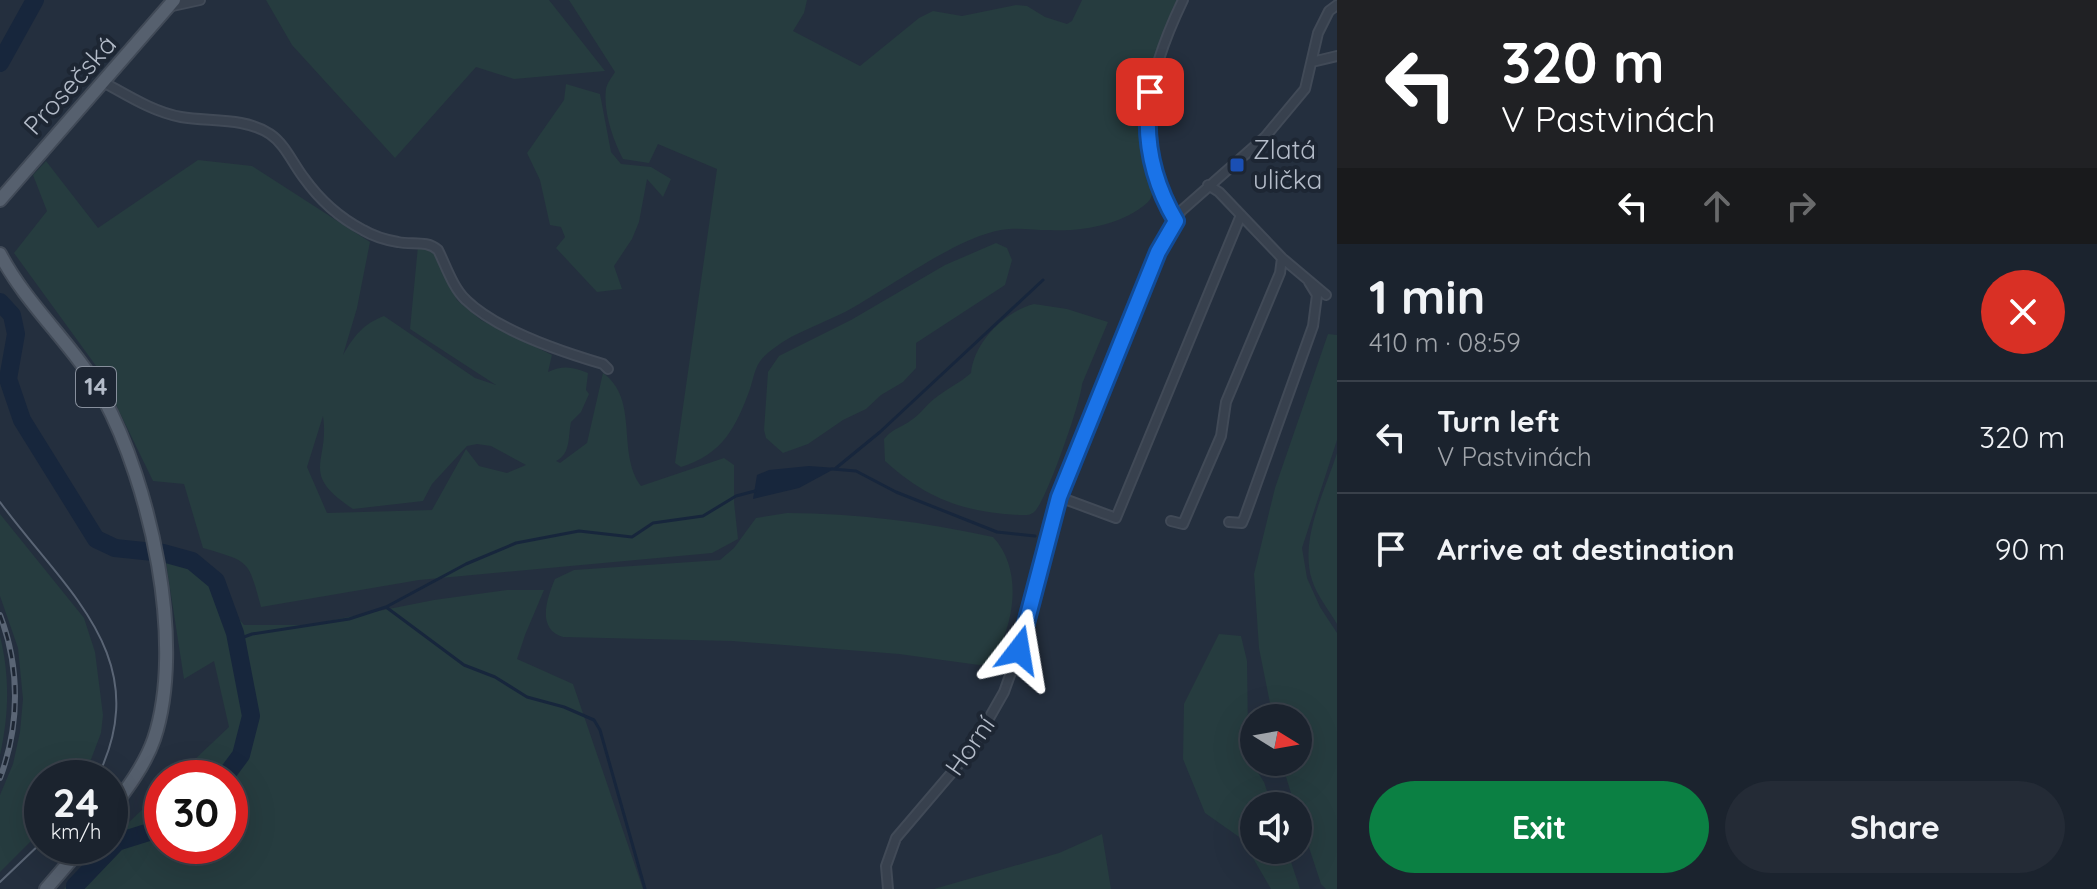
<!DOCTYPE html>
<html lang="en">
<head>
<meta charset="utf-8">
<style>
  :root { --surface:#1b232e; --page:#242b36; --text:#f1f3f6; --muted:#a0a4aa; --line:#39404a; --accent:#0b8043 }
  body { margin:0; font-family:Quicksand,sans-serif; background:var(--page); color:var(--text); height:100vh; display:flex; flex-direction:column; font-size:30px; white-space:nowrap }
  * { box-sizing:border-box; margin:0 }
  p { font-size:26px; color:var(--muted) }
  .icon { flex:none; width:44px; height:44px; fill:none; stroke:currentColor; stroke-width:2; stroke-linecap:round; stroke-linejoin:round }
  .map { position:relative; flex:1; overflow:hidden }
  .panel { display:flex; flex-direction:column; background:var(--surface); width:760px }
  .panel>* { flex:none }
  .guide { background:#202124; color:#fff; overflow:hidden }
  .needle { width:52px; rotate:101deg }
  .buttons { position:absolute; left:1240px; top:704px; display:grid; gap:16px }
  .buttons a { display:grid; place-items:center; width:72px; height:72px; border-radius:50%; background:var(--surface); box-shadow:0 8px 32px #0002,0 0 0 2px var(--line); font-size:40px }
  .speed { position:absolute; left:24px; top:760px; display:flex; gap:16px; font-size:40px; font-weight:700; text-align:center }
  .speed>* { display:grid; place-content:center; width:104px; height:104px; border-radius:50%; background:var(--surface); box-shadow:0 8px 32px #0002,0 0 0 2px var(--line); line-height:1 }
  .speed small { font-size:20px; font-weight:400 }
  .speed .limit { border:12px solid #d22; background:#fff; color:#111 }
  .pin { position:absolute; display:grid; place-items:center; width:68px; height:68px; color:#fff; margin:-34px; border-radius:16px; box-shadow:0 4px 12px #0006 }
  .me { position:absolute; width:88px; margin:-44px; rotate:14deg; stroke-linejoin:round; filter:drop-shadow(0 0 6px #0008) }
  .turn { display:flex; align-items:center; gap:28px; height:168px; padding:0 32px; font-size:36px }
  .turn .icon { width:104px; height:104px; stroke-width:2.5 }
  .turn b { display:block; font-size:56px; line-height:68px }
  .lanes { display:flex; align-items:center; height:76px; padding:0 32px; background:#0003; justify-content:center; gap:40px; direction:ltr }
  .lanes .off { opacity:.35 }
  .round { display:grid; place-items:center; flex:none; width:84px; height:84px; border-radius:42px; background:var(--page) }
  .headline { display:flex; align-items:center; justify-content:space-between; height:136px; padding:0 32px }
  h1 { font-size:48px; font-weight:700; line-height:60px }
  .action { display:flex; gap:16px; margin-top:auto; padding:16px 32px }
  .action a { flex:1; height:92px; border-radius:48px; background:var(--accent); color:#fff; font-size:32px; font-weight:700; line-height:92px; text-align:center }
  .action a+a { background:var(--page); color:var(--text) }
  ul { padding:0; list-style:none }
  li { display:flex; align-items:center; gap:24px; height:112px; padding:0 32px; border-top:2px solid var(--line) }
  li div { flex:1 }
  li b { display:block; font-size:30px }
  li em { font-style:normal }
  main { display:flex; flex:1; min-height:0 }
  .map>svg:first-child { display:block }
  .green { fill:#263c3f; fill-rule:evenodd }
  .water { fill:#17263c }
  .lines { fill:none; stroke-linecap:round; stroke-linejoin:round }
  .stream { stroke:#17263c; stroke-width:3 }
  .river { stroke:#17263c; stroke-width:18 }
  .street-casing { stroke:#414a57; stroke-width:12 }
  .primary-casing { stroke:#414a57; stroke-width:16 }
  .street { stroke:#38414e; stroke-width:8 }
  .primary { stroke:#56606e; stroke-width:12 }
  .tram { stroke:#5a6575; stroke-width:2 }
  .rail-casing { stroke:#5a6575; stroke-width:6 }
  .rail { stroke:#1d2633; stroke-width:3; stroke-dasharray:9; stroke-linecap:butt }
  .route-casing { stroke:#114b97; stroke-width:20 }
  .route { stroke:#1a73e8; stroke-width:14 }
  .transit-dot { fill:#1a4fb4; stroke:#1d2633; stroke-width:3 }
  .labels { text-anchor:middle; stroke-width:8; stroke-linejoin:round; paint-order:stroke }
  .shield { fill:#1d2633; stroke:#878f9c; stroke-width:2 }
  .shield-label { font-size:24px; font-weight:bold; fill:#b4bcc9 }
  .street-label { font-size:26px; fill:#b4bcc9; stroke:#1d2633 }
  .poi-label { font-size:26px; fill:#b4bcc9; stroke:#1d2633; text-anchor:start }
</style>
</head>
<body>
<main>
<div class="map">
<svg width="1337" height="889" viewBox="0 0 1337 889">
  <rect width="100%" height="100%" fill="#242f3e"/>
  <path class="green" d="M266,0H549L605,71L514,79L476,67L395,158L292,45Z
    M569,0H807L804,13L793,31L860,66L919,18L933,11L962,16L1016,5L1027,6L1045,17L1067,24L1072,21L1082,0H1179C1160,43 1141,86 1142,134C1143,152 1162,191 1147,203C1122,225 1081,232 1049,230C1033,230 1017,227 1001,230C955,238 888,289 845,312C829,320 811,327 795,335C785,340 768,351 761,360C755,367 753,380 750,389C736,427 723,454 681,467L675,463L717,169L658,144L649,163L623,159C613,140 603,111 606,89C607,83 612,77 615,72Z
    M566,84L600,94L611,152L621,164L651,167L671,179L663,197L647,179L639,222L632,239L614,266L622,289L597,292L556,248L565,237L561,227L550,225L540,180L527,153L564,100Z
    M198,160L252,166L370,242L357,308L343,355C354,336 363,324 384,316L475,378L496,385L410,329L418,246L434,251L457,300L481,320L552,355L548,372C563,365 573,367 588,373L586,390L589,394L581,412L571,422C568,436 571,454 556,461L560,463L587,443L603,373C640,400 616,452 641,486L724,458L734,465V502L738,539L712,553L419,580L261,607C248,560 251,562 203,548L184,484L153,481L99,370L14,253L47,211L33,175L46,161L98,228ZM323,416C330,464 298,472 353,509L423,501L432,484L467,446L477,444L491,446L526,465L507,473L479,466L466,449L432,510L327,513L307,467Z
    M996,243L1007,248L1012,260L1005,285L916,343V368L903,382L881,395L866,409L843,420L808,444L783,453L766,438L764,430L768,372L779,356L851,320L945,265Z
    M1034,304L1067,309L1108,322L1082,384C1081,402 1047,498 1036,510C1031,516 1026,515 1019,515C963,512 927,499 885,461L884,439C895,427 899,429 910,421C919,416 926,405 934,399C946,389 960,383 971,373C974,342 1005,311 1034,304Z
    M1328,334L1337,335V440L1302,548L1307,578L1320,607L1337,633V889H1326L1321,884L1298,814V806H1295L1282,764L1281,762H1298V718H1273L1259,648L1254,574L1275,488Z
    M1337,453V624C1329,610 1317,596 1312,580C1299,540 1325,491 1337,453Z
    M787,513C857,513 924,522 993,537C1020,566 1016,612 1000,646C995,657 992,664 979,665L899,654L732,641L563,637C536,629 547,598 555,579L574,570L720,560L734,548L756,518Z
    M0,514L84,618L95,652L103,715L101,733L84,778H42V830L0,872V795L13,764L20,732L23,699L18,648L0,596Z
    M165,556L203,576L244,625H308L434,600L507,590H544L525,635L517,659L573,684L643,889H64L104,846H110V840L162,791V846H230V778H175L229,727L214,661L184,679Z
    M1219,634L1241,636L1247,661L1248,732L1243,749L1264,782L1272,806H1254V850H1287L1300,889H1271L1242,839L1205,813L1183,759L1184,704Z
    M0,636C10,677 9,714 0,755Z
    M1102,834L1111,889H934L1059,853Z"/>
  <path class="water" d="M809,466L836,468L799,488L753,499L757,475L769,470Z"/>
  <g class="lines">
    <path class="stream" d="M836,468L880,432L1043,280
      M832,469L856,471L896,492L997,532L1035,536
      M386,607L464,665L495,677L527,697L564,707L594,720L600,730L645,889
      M236,640L252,634L349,619L386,607L466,564L516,543L579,531L632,537L653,523L703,516L736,496L755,491"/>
    <path class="river" d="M0,63L35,0
      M0,302L12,315L16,334L8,379L22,420L96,539L115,548L163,553L192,561L216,581L235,633L251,716L241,755L224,778
      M75,889V886L117,842L162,828"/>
    <g class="street-casing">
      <path id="street" d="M168,7L200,0
        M1312,62L1337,56
        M103,82C127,95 153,112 181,117C210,122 244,117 270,134C285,144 293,164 304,178C319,199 340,218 363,230C373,236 386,240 398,242C412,245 427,240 438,250C446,266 453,288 466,300C497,330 562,352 603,364L608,369
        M1208,185L1219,192L1282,258L1326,295
        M1176,221C1130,143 1146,77 1183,0
        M1059,497L1116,518L1241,215
        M1171,521L1183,524L1221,436L1226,402L1280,273L1282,258
        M1229,522L1242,523L1245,516L1313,326L1317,295L1309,282
        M888,889L886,866L896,838L971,750L1004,692L1019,650L1059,497L1158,252L1181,211L1265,137L1305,89L1318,33L1329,11L1337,5"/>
    </g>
    <g class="primary-casing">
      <path id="primary" d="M0,200L174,0
        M0,254C27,306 75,346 103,397C150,484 186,643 154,739C145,765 127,789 110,811
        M46,889L83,846"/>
    </g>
    <use href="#street" class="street"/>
    <use href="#primary" class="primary"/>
    <path class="tram" d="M0,502C64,590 157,657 97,778
      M0,882L42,842"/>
    <g class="rail-casing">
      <path id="rail" d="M0,615C20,667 20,725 0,778"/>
    </g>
    <use href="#rail" class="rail"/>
  </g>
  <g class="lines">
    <g class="route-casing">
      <path id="route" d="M1019,650L1059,497L1158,252L1176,221C1153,182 1143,138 1150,92"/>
    </g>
    <use href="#route" class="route"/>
  </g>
  <rect class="transit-dot" x="1229" y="157" width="16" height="16" rx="4"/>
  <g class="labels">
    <rect class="shield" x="76" y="367" width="40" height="40" rx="6"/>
    <g class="shield-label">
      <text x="96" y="395">14</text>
    </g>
    <g class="street-label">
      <text transform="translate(70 85) rotate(-48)" y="9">Prosečská</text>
      <text transform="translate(970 746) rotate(-55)" y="9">Horní</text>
    </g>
    <g class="poi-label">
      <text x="1253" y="159">Zlatá<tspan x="1253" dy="30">ulička</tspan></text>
    </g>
  </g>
</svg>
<div class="buttons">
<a><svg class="needle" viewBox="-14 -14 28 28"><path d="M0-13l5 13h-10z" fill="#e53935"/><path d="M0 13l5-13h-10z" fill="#a0a4aa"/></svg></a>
<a><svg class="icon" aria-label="sound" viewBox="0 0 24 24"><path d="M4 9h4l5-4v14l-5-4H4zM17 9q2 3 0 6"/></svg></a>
</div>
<div class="speed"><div>24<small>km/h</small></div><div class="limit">30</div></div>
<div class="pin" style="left:1150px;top:92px;background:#d93025"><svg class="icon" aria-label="arrive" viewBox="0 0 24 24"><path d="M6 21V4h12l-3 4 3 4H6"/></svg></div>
<svg class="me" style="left:1019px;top:650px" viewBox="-20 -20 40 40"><path d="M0-17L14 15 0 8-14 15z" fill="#1a73e8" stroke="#fff" stroke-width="4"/></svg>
</div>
<section class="panel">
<div class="guide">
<div class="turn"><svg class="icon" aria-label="left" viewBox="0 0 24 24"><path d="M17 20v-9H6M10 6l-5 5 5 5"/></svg><div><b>320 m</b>V Pastvinách</div></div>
<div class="lanes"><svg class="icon" aria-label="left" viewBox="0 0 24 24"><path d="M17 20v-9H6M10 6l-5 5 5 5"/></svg><svg class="icon off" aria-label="ahead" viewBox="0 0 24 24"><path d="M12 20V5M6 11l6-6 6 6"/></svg><svg class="icon off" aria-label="right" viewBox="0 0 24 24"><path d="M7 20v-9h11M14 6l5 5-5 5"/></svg></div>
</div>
<div class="headline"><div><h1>1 min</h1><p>410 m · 08:59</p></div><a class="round" style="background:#d93025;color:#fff"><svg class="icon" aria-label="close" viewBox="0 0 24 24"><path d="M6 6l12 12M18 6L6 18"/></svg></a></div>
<ul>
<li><svg class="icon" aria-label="left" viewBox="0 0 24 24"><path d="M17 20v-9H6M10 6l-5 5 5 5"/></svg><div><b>Turn left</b><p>V Pastvinách</p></div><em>320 m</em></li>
<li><svg class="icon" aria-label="arrive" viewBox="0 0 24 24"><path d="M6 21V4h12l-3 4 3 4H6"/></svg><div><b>Arrive at destination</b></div><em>90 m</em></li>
</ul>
<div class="action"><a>Exit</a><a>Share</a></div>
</section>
</main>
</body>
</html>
